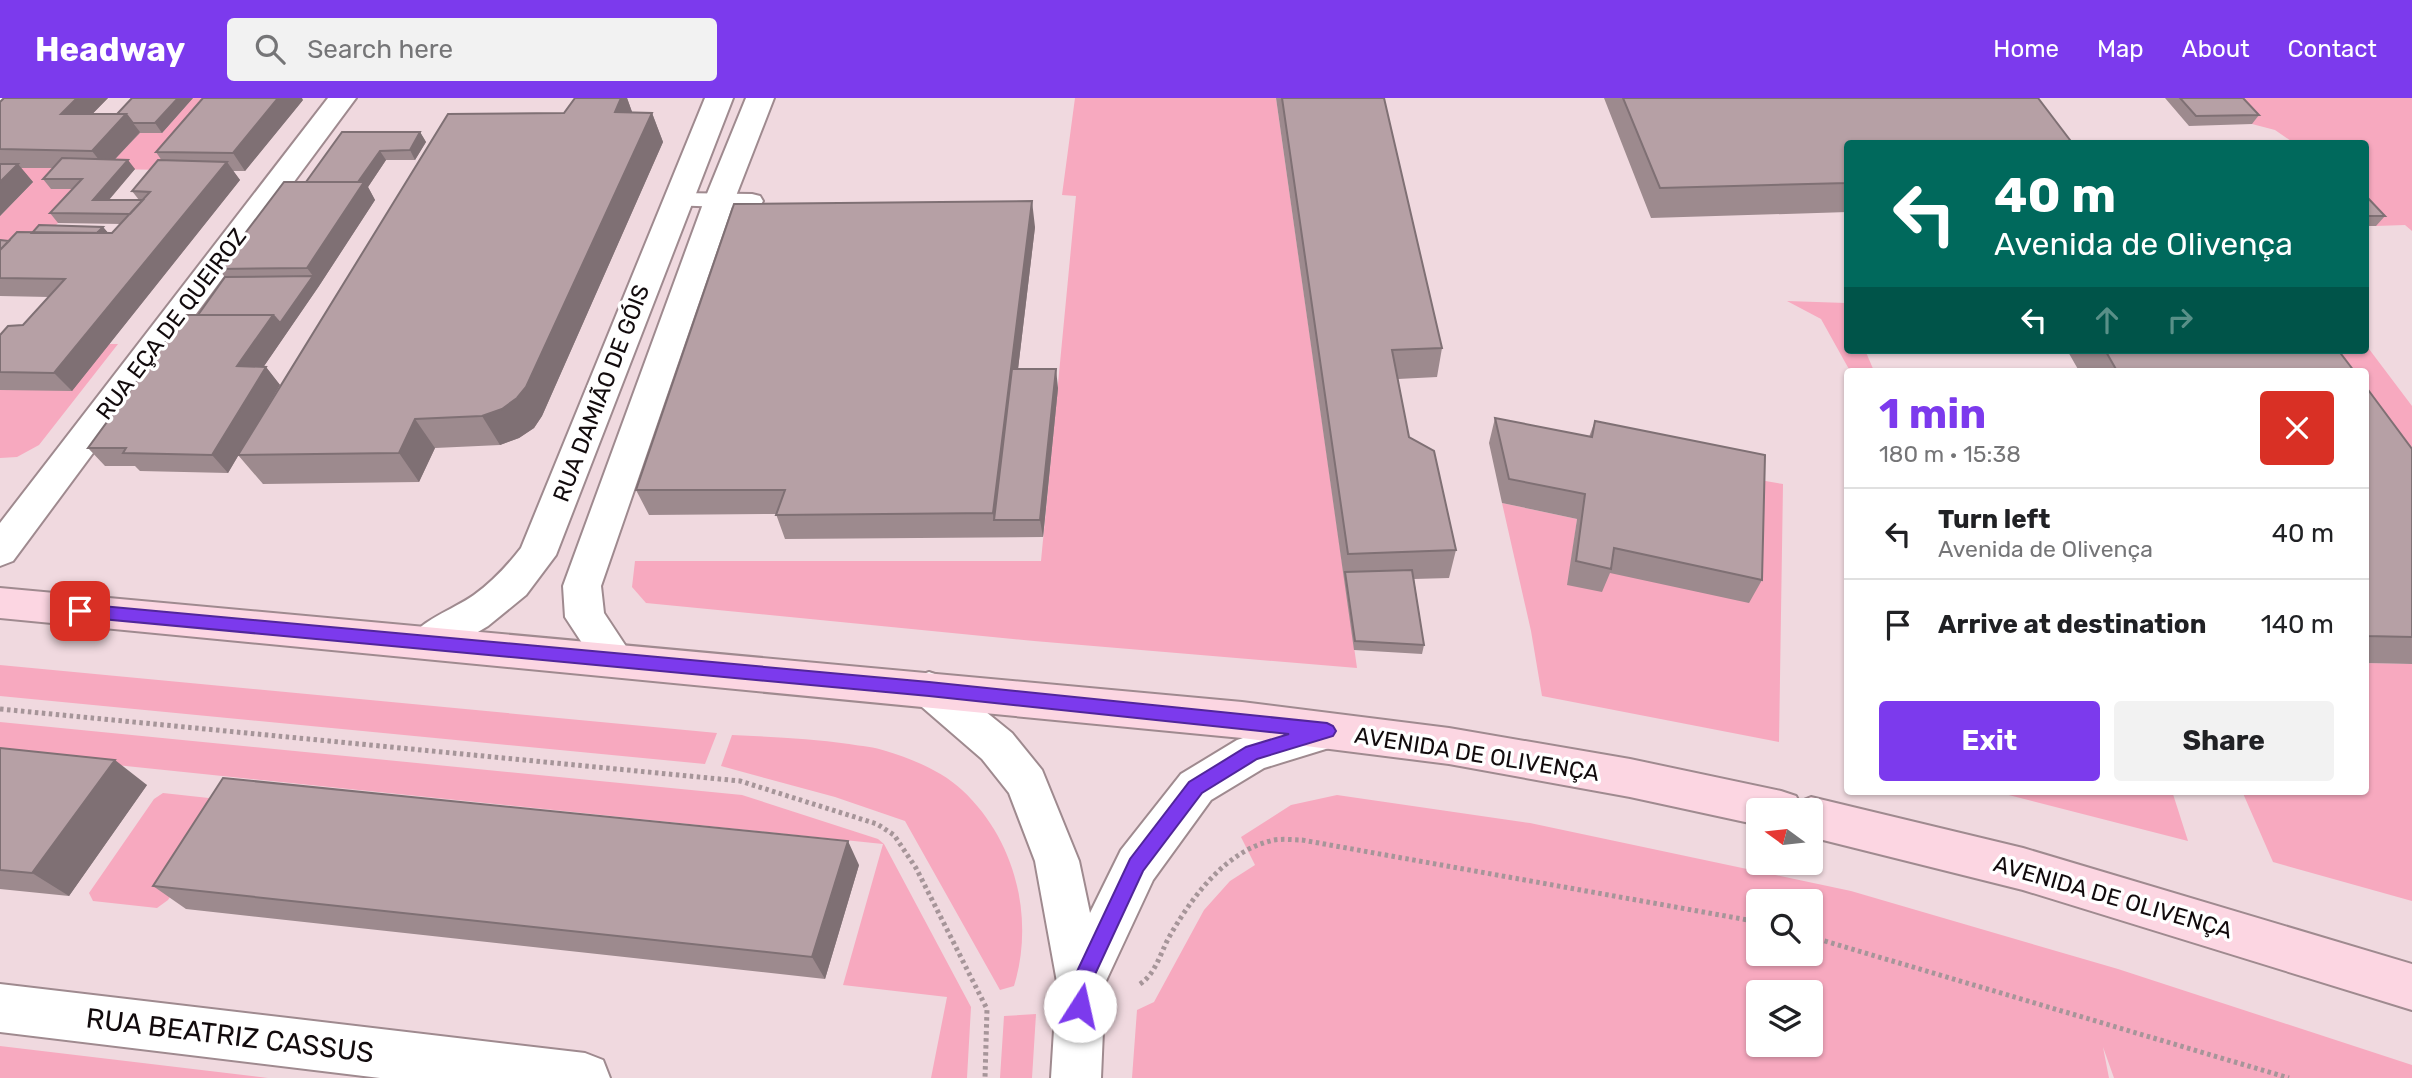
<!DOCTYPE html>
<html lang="en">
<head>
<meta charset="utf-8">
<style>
  :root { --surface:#fff; --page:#f2f2f2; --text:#202124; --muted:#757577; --line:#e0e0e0; --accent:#7c3aed }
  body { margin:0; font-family:Rubik,sans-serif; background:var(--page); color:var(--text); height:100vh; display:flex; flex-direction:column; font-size:26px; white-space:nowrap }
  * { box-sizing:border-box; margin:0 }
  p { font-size:23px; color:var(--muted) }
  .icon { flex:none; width:38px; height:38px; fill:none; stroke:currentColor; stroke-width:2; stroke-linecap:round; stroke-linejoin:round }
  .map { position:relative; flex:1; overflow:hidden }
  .sheet { position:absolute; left:1844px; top:270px; width:525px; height:427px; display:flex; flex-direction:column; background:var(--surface); border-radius:7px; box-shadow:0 2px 5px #0004 }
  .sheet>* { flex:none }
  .top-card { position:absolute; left:1844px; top:42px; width:525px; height:214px; border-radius:7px; box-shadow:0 2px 5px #0004; background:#00695c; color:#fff; overflow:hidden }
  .needle { width:46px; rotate:285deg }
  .fabs { position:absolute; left:1746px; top:700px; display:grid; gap:14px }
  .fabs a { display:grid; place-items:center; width:77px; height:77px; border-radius:7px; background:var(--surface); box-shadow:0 2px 5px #0004; font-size:35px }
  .pin { position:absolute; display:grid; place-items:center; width:60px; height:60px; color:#fff; margin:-30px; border-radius:14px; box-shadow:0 4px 10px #0006 }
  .me { position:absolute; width:77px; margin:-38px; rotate:10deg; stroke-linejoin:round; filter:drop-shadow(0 0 5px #0008) }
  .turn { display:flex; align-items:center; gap:24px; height:147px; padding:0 35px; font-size:32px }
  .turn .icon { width:91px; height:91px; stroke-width:2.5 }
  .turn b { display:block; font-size:49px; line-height:60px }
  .lanes { display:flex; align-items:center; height:66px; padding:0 35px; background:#0003; justify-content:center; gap:35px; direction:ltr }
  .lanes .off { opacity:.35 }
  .round { display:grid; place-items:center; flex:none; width:74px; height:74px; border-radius:7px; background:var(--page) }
  .summary { display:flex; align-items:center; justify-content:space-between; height:119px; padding:0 35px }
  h1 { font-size:42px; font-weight:700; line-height:52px; color:var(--accent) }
  .cta { display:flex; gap:14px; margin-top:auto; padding:14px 35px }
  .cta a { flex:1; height:80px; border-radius:7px; background:var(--accent); color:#fff; font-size:28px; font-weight:700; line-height:80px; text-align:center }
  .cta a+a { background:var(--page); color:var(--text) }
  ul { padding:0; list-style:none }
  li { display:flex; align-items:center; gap:21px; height:91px; padding:0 35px; border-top:2px solid var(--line) }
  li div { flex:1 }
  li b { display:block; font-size:26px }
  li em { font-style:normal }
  header { display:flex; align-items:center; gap:42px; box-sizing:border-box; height:98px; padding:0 35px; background:var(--accent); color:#fff }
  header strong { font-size:33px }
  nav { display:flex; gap:38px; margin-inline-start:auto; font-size:24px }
  .search { width:490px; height:63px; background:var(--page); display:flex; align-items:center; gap:18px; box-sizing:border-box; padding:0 24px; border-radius:7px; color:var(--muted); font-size:26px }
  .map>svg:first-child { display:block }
  .green { fill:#f7a9bf; fill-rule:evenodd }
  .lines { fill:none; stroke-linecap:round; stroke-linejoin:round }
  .service-casing { stroke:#9f8a8f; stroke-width:4 }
  .minor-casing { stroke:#9f8a8f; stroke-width:4 }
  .secondary-casing { stroke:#9f8a8f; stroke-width:4 }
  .path { stroke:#a69599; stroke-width:5; stroke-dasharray:3.5 3.5; stroke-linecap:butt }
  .service { fill:#fff; fill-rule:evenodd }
  .minor { fill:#fff; fill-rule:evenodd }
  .secondary { fill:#fcd6e2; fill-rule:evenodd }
  .wall { fill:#9d8a8e }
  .shaded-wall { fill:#7f7074 }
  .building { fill:#b6a0a5; stroke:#7f7074; stroke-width:2 }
  .route { fill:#7c3aed; stroke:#51269a; stroke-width:2 }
  .labels { text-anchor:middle; stroke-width:7; stroke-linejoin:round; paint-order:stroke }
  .street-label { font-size:23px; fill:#120b0d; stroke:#fff }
  .near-street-label { font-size:28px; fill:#120b0d; stroke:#fff }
</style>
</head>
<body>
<header>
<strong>Headway</strong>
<div class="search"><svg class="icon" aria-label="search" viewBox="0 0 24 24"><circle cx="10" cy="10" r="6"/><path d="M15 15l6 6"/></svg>Search here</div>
<nav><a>Home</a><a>Map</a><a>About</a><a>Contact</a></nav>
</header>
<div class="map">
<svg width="2412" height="980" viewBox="0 0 2412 980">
  <rect width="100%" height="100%" fill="#f0d9df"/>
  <path class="green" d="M193,0H310H230L169,72L106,71L140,34L162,35Z
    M1075,0H1276L1357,570L1034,543L646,505L632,489L635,463H1041L1076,98L1062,97Z
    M2228,0H2412V133L2405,127L2376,128L2366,117V46L2294,45L2275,32L2252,26Z
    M0,69L70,70L89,90L33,153L0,157V118L32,85Z
    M1787,203L1846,205L1848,252H1865L1874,273H1850L1821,221Z
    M109,246H118L39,347L17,359L0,360V292Z
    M2366,247L2412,308V422L2366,357V273H2321L2322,252H2366Z
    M1754,381L1783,386L1779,644L1542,598L1531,533L1502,405L1577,421L1568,486L1605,474Z
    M2366,565L2412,566V803L2273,764L2242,693H2366Z
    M0,567L717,635L705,666L0,598Z
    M0,624L742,697L878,741L884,746L971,909L967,980H931L947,899L843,887L883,746L0,655Z
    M732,637C771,639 810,640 849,646C861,648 875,649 886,653C912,661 942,673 962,692C1015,741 1035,819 1014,888L1000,892L905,723L835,699L721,668Z
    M1993,693H2172L2188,743Z
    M163,695L227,702L231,705L168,802L157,810L93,803L89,795L154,701Z
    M1337,697L1530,725L1851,793L2118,871L2412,967V980H2114L2103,949L2109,980H1132L1137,912L1154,904L1204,812L1230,783L1255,767L1241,739L1291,707ZM1811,803V856H1759V803ZM1759,894H1811V947H1759Z
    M1036,916L1032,980H1000L1004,918Z
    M0,948L268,980H0Z"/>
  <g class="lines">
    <g class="service-casing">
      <path id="service" d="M677,95L752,96L760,98L763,103L760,108L752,110L669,107L666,102L669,97Z"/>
    </g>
    <g class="minor-casing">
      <path id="minor" d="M0,0H17L10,9L0,11Z
        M328,0H356L13,463L0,468V425Z
        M705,0H733L556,457L526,497L488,528L441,556L427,561L413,556L407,545C419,522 453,512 474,497C492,484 507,468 521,450Z
        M746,0H774L734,103L601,488L604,515L635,562L629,574L615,579L601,574L565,519L563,488L704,103Z
        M929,574L943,579L1012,635L1042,672L1079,763L1090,815L1121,752L1181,676L1237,642L1252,637L1327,615L1342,620L1348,633L1342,646L1264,670L1211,702L1153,782L1105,885L1101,980H1051L1057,884L1035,763L1009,695L982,661L915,603L909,591L915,579Z
        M0,886L585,955L603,962L610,980H380L0,934Z"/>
    </g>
    <g class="secondary-casing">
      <path id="secondary" d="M0,490L1242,604L1449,630L1630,661L1781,693L1796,698L1799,704L1811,699L2023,750L2412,866V912L2023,792L1811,739V712H1759V727L1630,699L1449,666L1242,640L0,520Z"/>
    </g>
    <path class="path" d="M0,611L740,683L877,726L894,737L916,770L987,911L985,980
      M1811,839L2289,980
      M1140,886C1155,876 1160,857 1168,841C1190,802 1223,755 1270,743C1280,740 1292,742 1302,742L1759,824"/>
    <use href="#service" class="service"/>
    <use href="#minor" class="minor"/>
    <use href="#secondary" class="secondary"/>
  </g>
  <path class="wall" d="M108,0L92,16H117L132,0H193L162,35H140L115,61L135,71L109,102H139L132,93L162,63L156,54L303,2L245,73H233L240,82L72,293L0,292V237L23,227L49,199L0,198V142L9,143L32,135L103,129L108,135H112L121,126L58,125L50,115L72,91H51L43,81L53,70H21L33,84L0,118V4Z
    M575,0H627L632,14L652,15L663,44L542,318L534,330L519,340L500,347L435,350L419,384L263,386L238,357L564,15Z
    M1276,0H1384L1442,250L1437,279L1398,281L1409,339L1456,452L1449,480L1414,481L1424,547L1422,556L1354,552Z
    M1604,0H2038L1848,46V114L1651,120Z
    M2165,0H2243L2259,17L2252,26L2189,28Z
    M420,34L426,44L415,62H386L368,89L375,102L319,188L264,268L266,269L280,287L228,375L140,373L135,368H105L88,350L198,217L225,179L218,171L306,84Z
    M2366,98L2385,118L2376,128H2366Z
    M1035,129L1018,271L1058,290L1043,439L785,441L776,416L649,417L636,392Z
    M2067,252H2341L2339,254L2354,273H2079Z
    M2366,289L2412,351V566L2366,565Z
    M1495,320L1589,339L1595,323L1762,482L1749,505L1610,475L1602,494L1567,487L1577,421L1502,405L1489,345Z
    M0,650L147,687L69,798L0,791Z
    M859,767L825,881L186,811L153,788Z"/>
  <path class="shaded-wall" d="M77,0H108L75,34L61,16Z
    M178,0H193L162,35L155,25Z
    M278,0H302L303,2L245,73L233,55Z
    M621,0H627L635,22L615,14Z
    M652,15L663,44L542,318L534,330L519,340L500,347L482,318Z
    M126,16L140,34L106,71L92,53Z
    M420,34L426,44L415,62L410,52Z
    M380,53L386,62L368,89L375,102L319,188L251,287L237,268L273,217L313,178L307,170L352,93Z
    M128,62L135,71L101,111L93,102Z
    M227,64L240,82L72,293L54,275Z
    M18,66L33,84L0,118V84Z
    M1032,103L1035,129L1000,422H994L993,415Z
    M103,129L111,138L90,143Z
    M266,269L280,287L228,375L212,357Z
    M1056,271L1058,290L1043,439L1040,422Z
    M415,321L435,350L419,384L399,355Z
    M115,662L147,687L69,798L32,775Z
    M848,743L859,767L825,881L812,859Z"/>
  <path class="building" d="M4,0H77L61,16H126L92,53L0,51V4Z
    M132,0H178L155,25H133L126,16H117Z
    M203,0H278L233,55L156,54Z
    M575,0H621L615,14L652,15L526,289L517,300L502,311L482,318L415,321L399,355L238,357L448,16L564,15Z
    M1282,0H1384L1442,250L1392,252L1409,339L1434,353L1456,452L1348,456Z
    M1623,0H2038L2073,46H1848V85L1660,90Z
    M2180,0H2243L2259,17L2196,18Z
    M342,34H420L410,52L380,53L358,84H306Z
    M62,60L128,62L93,102H143L130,116L50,115L82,81H43Z
    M158,62L227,64L54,275L0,274V237L8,228L23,227L65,181L0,180V152L17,134L112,135L150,94L132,93Z
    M0,66H18L0,84Z
    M284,84H364L307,170L218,171Z
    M2366,98L2385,118H2366Z
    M1032,103L993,415L776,417L785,392H636L734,106Z
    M39,127L103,129L97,135H32Z
    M0,142L9,143L0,152Z
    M313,178L280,225L273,217H198L225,179Z
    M185,217H273L237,268L266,269L212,357L123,355L126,350H88Z
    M2105,252H2338L2354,273H2117Z
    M1012,271H1056L1040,422H994Z
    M2366,289L2412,351V539L2366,538Z
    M1495,320L1592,339L1595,323L1765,357L1762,482L1614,450L1611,471L1576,463L1585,396L1509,381Z
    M1412,472L1424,547L1355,543L1345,474Z
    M0,650L115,662L32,775L0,772Z
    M223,680L848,743L812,859L153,788Z"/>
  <path class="route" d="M80,506L929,584L1327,625L1333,628L1336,633L1333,638L1257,661L1202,695L1143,773L1091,885L1087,915L1080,918L1073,915L1070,908L1072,884L1130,761L1189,684L1246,649L1289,636L929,598L80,519L72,513Z"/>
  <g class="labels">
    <g class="street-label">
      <text transform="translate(171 226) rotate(-53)" y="8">RUA EÇA DE QUEIROZ</text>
      <text transform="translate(601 295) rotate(-69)" y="8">RUA DAMIÃO DE GÓIS</text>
      <text transform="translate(1477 656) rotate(9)" y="8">AVENIDA DE OLIVENÇA</text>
      <text transform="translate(2113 799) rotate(16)" y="8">AVENIDA DE OLIVENÇA</text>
    </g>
    <g class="near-street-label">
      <text transform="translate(230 937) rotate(7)" y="10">RUA BEATRIZ CASSUS</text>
    </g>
  </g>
</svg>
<div class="fabs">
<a><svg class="needle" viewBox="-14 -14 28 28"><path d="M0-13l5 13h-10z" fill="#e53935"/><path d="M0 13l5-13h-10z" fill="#757577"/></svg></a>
<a><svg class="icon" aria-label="search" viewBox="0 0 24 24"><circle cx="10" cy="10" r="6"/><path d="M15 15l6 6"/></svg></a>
<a><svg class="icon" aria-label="layers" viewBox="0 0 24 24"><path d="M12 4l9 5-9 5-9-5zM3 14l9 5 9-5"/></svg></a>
</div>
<div class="pin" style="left:80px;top:513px;background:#d93025"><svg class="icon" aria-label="arrive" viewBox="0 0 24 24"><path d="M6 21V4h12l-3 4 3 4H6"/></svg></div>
<svg class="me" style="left:1080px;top:908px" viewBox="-20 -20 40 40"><circle r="19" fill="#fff"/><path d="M0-13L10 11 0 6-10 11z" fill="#7c3aed"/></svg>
<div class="top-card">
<div class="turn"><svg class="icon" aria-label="left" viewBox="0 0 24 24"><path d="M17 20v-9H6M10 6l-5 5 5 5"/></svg><div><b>40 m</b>Avenida de Olivença</div></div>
<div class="lanes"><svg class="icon" aria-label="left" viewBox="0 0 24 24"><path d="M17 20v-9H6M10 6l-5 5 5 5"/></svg><svg class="icon off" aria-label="ahead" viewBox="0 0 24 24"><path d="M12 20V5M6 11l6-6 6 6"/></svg><svg class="icon off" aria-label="right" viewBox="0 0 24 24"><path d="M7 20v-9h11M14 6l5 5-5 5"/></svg></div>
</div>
<section class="sheet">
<div class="summary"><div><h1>1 min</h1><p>180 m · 15:38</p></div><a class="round" style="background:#d93025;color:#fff"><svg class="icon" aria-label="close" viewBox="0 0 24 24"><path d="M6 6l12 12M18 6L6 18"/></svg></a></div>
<ul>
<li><svg class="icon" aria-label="left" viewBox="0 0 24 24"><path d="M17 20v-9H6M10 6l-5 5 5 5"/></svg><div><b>Turn left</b><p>Avenida de Olivença</p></div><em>40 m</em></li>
<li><svg class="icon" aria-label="arrive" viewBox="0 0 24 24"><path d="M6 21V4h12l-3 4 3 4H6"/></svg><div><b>Arrive at destination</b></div><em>140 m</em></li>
</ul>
<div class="cta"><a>Exit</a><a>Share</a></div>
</section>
</div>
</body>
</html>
